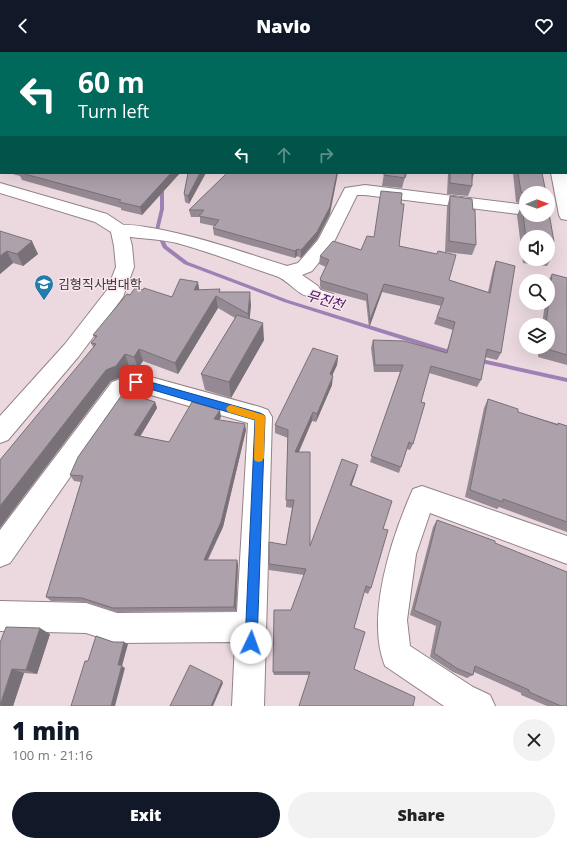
<!DOCTYPE html>
<html lang="en">
<head>
<meta charset="utf-8">
<style>
  :root { --surface:#fff; --page:#f2f2f2; --text:#222; --muted:#767676; --accent:#111827 }
  body { margin:0; font-family:"Open Sans","Noto Sans KR",sans-serif; background:var(--page); color:var(--text); height:100vh; display:flex; flex-direction:column; font-size:15px; white-space:nowrap }
  * { box-sizing:border-box; margin:0 }
  p { font-size:13px; color:var(--muted) }
  .icon { flex:none; width:22px; height:22px; fill:none; stroke:currentColor; stroke-width:2; stroke-linecap:round; stroke-linejoin:round }
  .map { position:relative; height:654px; overflow:hidden }
  .side { display:flex; flex-direction:column; background:var(--surface); flex:1 }
  .side>* { flex:none }
  .top-card { position:absolute; left:0px; top:0px; width:567px; height:122px; box-shadow:0 4px 16px #0002; background:#00695c; color:#fff; overflow:hidden }
  .needle { width:26px; rotate:89deg }
  .controls { position:absolute; left:519px; top:134px; display:grid; gap:8px }
  .controls a { display:grid; place-items:center; width:36px; height:36px; border-radius:50%; background:var(--surface); box-shadow:0 4px 16px #0002; font-size:20px }
  .pin { position:absolute; display:grid; place-items:center; width:34px; height:34px; color:#fff; margin:-17px; border-radius:8px; box-shadow:0 2px 6px #0006 }
  .me { position:absolute; width:44px; margin:-22px; rotate:3deg; stroke-linejoin:round; filter:drop-shadow(0 0 3px #0008) }
  .turn { display:flex; align-items:center; gap:14px; height:84px; padding:0 12px; font-size:18px }
  .turn .icon { width:52px; height:52px; stroke-width:2.5 }
  .turn b { display:block; font-size:28px; line-height:34px }
  .lanes { display:flex; align-items:center; height:38px; padding:0 12px; background:#0003; justify-content:center; gap:20px; direction:ltr }
  .lanes .off { opacity:.35 }
  .round { display:grid; place-items:center; flex:none; width:42px; height:42px; border-radius:21px; background:var(--page) }
  .overview { display:flex; align-items:center; justify-content:space-between; height:68px; padding:0 12px }
  h1 { font-size:24px; font-weight:800; line-height:30px; color:var(--accent) }
  .cta { display:flex; gap:8px; margin-top:auto; padding:8px 12px }
  .cta a { flex:1; height:46px; border-radius:24px; background:var(--accent); color:#fff; font-size:16px; font-weight:800; line-height:46px; text-align:center }
  .cta a+a { background:var(--page); color:var(--text) }
  header { display:flex; justify-content:space-between; align-items:center; height:52px; padding:0 12px; background:var(--accent); color:#fff; font-size:18px; font-weight:800 }
  .map>svg:first-child { display:block }
  .lines { fill:none; stroke-linecap:round; stroke-linejoin:round }
  .stream { fill:#9d81b4; fill-rule:evenodd }
  .service-casing { stroke:#938388; stroke-width:2 }
  .minor-casing { stroke:#938388; stroke-width:2 }
  .tertiary-casing { stroke:#938388; stroke-width:2 }
  .service { fill:#fff; fill-rule:evenodd }
  .minor { fill:#fff; fill-rule:evenodd }
  .tertiary { fill:#fff; fill-rule:evenodd }
  .wall { fill:#958a93; fill-rule:evenodd }
  .shaded-wall { fill:#797178 }
  .building { fill:#ada1ab; stroke:#797178 }
  .route { fill:#1a73e8; stroke:#114b97 }
  .slow { fill:#f59e0b }
  .labels { text-anchor:middle; stroke-width:3; stroke-linejoin:round; paint-order:stroke }
  .poi-label { font-size:13px; fill:#3c3537; stroke:#f8e6ec; text-anchor:start }
  .water-label { font-size:14px; font-style:italic; fill:#471368; stroke:#f8e6ec }
</style>
</head>
<body>
<header><svg class="icon" aria-label="back" viewBox="0 0 24 24"><path d="M15 5l-7 7 7 7"/></svg>Navio<svg class="icon" aria-label="heart" viewBox="0 0 24 24"><path d="M12 20l-8-8c-3-5 5-10 8-4 3-6 11-1 8 4z"/></svg></header>
<div class="map">
<svg width="567" height="654" viewBox="0 0 567 654">
  <rect width="100%" height="100%" fill="#ebd9df"/>
  <g class="lines">
    <path class="stream" d="M160,132L164,133V157L159,178L167,194L188,210L288,248L456,300L457,302L456,304H454L284,250L184,212L163,196L155,178L160,157Z
      M475,306H477L567,326V330L477,310L474,308Z"/>
    <g class="service-casing">
      <path id="service" d="M566,27H567V35H566Z
        M311,235L333,242L334,245L333,248L329,249L307,242L306,239L307,236Z"/>
    </g>
    <g class="minor-casing">
      <path id="minor" d="M367,0H379L366,1Z
        M566,120L567,122V168L561,167L559,163L551,121Z
        M365,133L526,153V163L365,143H357L332,194L312,219L302,223L318,234L321,239L318,244C300,249 291,229 276,224C243,213 210,200 177,191C156,186 134,187 113,182L110,178L113,174C125,171 140,174 152,176C198,184 242,200 287,214L298,211L318,188L345,136Z
        M136,321L260,355L268,358L272,365L264,654H232L235,590L117,591L86,581L0,579V549L86,551L117,561L237,560L248,371L137,339L128,342L10,511L0,515V478L112,330Z
        M422,434L567,484V512L430,461L416,502L407,568L410,594L473,635L490,643L495,654H444L385,614C365,565 392,484 413,437Z"/>
    </g>
    <g class="tertiary-casing">
      <path id="tertiary" d="M0,131L107,162L125,174L128,178L132,194L134,215L123,245L79,304L8,388L0,391V364L65,292L107,238L116,215L114,194L111,180L95,170L0,141Z"/>
    </g>
    <use href="#service" class="service"/>
    <use href="#minor" class="minor"/>
    <use href="#tertiary" class="tertiary"/>
  </g>
  <path class="wall" d="M471,0H502V1Z
    M535,0H567V7H566V1H536Z
    M0,26H1V119H0Z
    M9,121H180L142,163L121,158V156L22,128L20,124Z
    M188,121L189,152L185,150L184,142Z
    M227,121L330,162L317,187L301,206L297,204L295,206L214,183L213,176L214,174L200,171V165H191L189,158Z
    M384,121H407L406,125H405L402,136L382,134Z
    M448,121H474L472,130V134L468,144L447,142Z
    M513,121H542L526,141V153L516,150Z
    M450,144L473,158L476,193L472,203L445,200L447,155Z
    M401,152L399,194L449,228L488,240L493,217L496,209L501,301L497,308L485,305L481,328L477,335L429,321L421,350L413,392L410,398L407,397L399,421L370,410L400,320H374L371,296L373,288L446,301L453,278L434,272L441,254L382,240L369,276L366,249L321,237L320,234V227L326,215L319,212L320,204L361,198L374,185Z
    M522,153L554,190L552,195L553,203L547,214L523,211L517,163ZM526,185H548V207H526Z
    M0,179L38,202L23,214L13,211L0,222Z
    M552,222L567,226V313L538,305L539,295H548V273H542L545,251H548V229Z
    M143,238L172,245L199,238L221,240L251,253L249,267L264,288L231,346L205,338L201,322L235,266L218,256L178,322L143,309L138,316L129,314L121,325L111,329L91,291L95,286L93,283L130,243Z
    M338,304L337,313L332,323V333L316,370L312,369L299,400L310,494L356,420L351,434L383,477L371,536L368,542L364,540L309,623H274L273,620L291,558L304,523L269,518V512L286,493L292,456L286,455L288,386L275,381V373Z
    M488,347L518,360L558,372V371L567,374V480L499,455L497,457L465,445L484,356Z
    M155,350L157,356L140,384L169,390L221,365L219,368L246,378L223,475L208,508H237L238,513L236,559L117,560L86,550L51,549L46,545L81,430L74,429L70,423Z
    M437,468L495,491L567,654H547L521,643V641L474,620L473,623L467,626L453,620L430,605L436,574L410,563L433,475Z
    M50,582L37,622L24,621L13,654L0,591Z"/>
  <path class="shaded-wall" d="M199,0H205V1H198Z
    M171,121H180L142,163L140,155Z
    M200,121H206L189,152L188,144Z
    M337,121H338L330,162L317,187L301,206V198Z
    M32,189L38,202L23,214L17,202Z
    M297,197V204L295,206V199Z
    M7,199L13,211L0,222V204Z
    M198,230L200,242L194,238Z
    M384,232L382,240L369,276L370,268Z
    M250,240L251,253L249,274L248,262Z
    M216,244L218,256L178,322L175,311Z
    M263,271L264,288L231,346L229,330Z
    M139,297L143,309L138,316L134,305Z
    M125,302L129,314L121,325L111,329L0,476V454L106,318Z
    M338,304L337,313L329,331L330,322Z
    M333,324L332,333L316,370L317,362Z
    M155,350L157,356L137,390L134,383Z
    M220,358L221,365L216,374L214,367Z
    M313,360L312,369L295,408V400Z
    M245,372L246,378L223,475L205,512L204,508Z
    M358,413L356,420L349,441L350,433Z
    M237,508L238,513L236,559L234,555Z
    M40,576L50,582L37,622L26,618Z
    M124,590L128,592L122,614L125,616L115,654H111L118,613Z
    M12,617L24,621L13,654H0Z
    M222,629L223,631L213,654H211Z"/>
  <path class="building" d="M31,0H199L198,1H30Z
    M318,0H351L350,1H318Z
    M0,26H1V112H0Z
    M21,121H171L140,155L119,150L121,148Z
    M188,121H200L188,144L184,142Z
    M227,121H337L330,155L317,180L301,198L297,197L295,199L213,176L219,168L199,164L204,158H189Z
    M384,121H405V126L384,123Z
    M450,121H474V122H472V134L450,131Z
    M518,121H542L546,141H527L521,140Z
    M381,139L402,141L401,152H404L399,194L437,202L438,199L456,203L449,228L490,241L496,209L515,214L501,301L487,297L481,328L431,314L421,350L425,351L413,392L409,390L401,415L371,404L403,313H375L373,288L404,289L447,301L455,270L437,265L444,246L384,232L370,268L367,242L322,229L320,227L329,208L320,204L333,189L361,198L367,184L374,185Z
    M450,144L472,147L473,158H475L476,193L449,189Z
    M522,153H526V163H548V155L554,190H551L553,203H548V185H526V186Z
    M0,179L32,189L17,202L7,199L0,204Z
    M552,222L567,226V303L544,296V295H548V273H546Z
    M180,227L198,230L194,238L220,237L219,240H250L248,262L216,244L175,311L139,297L134,305L125,302L116,314L106,318L0,454V408L96,292L91,291L97,284L93,283L127,242L130,243L135,236L143,238L144,236L172,245Z
    M237,263L263,271L229,330L201,322Z
    M313,296L338,304L330,322L333,324L317,362L313,360L295,400H310V494L342,407L358,413L350,433L392,449L383,477L388,478L371,536L366,534L354,576L365,580L354,617L415,645L413,654H299L310,620H273L274,558H291L306,517L269,512V490L286,493L294,448H286L288,378L275,373Z
    M124,340L155,350L134,383L169,390L192,350L220,358L214,367L245,372L221,470L204,508H237L234,555L113,556L82,546L46,545L83,424L70,423L78,405Z
    M488,347L518,357V360L558,373V371L567,374V470L503,447V450L470,438Z
    M437,468L495,489V491L567,520V654H561L529,640V638L475,614L473,623L458,617L434,601L441,570L414,558Z
    M6,575L40,576L26,618L12,617L0,653V591Z
    M96,584L113,590H124L118,613H122L111,654H71L85,609H88Z
    M190,613L222,629L211,654H170Z"/>
  <path class="route" d="M136,326L260,361L264,363L265,365L257,591L256,595L251,597L247,595L245,591L255,368L133,332L131,330L133,327Z"/>
  <path class="slow" d="M231,353L264,363L265,365L264,406L262,409L259,410L255,409L254,406L255,368L228,360L226,357L228,354Z"/>
  <defs>
    <g id="university-pin" transform="scale(1)"><path d="M0 17L-7.5 6A9.5 9.5 0 1 1 7.5 6Z" fill="#257cab" stroke="#f8e6ec"/><path d="M0-5L7-2L0 1L-7-2ZM-4 1L0 2.5L4 1V4Q0 6-4 4Z" fill="#fff"/></g>
  </defs>
  <g fill-rule="evenodd">
    <use href="#university-pin" x="44" y="232"/>
  </g>
  <g class="labels">
    <g class="poi-label">
      <text x="58" y="237">김형직사범대학</text>
    </g>
    <g class="water-label">
      <text transform="translate(325 248) rotate(17)" y="5">무진천</text>
    </g>
  </g>
</svg>
<div class="controls">
<a><svg class="needle" viewBox="-14 -14 28 28"><path d="M0-13l5 13h-10z" fill="#e53935"/><path d="M0 13l5-13h-10z" fill="#767676"/></svg></a>
<a><svg class="icon" aria-label="sound" viewBox="0 0 24 24"><path d="M4 9h4l5-4v14l-5-4H4zM17 9q2 3 0 6"/></svg></a>
<a><svg class="icon" aria-label="search" viewBox="0 0 24 24"><circle cx="10" cy="10" r="6"/><path d="M15 15l6 6"/></svg></a>
<a><svg class="icon" aria-label="layers" viewBox="0 0 24 24"><path d="M12 4l9 5-9 5-9-5zM3 14l9 5 9-5"/></svg></a>
</div>
<div class="pin" style="left:136px;top:330px;background:#d93025"><svg class="icon" aria-label="arrive" viewBox="0 0 24 24"><path d="M6 21V4h12l-3 4 3 4H6"/></svg></div>
<svg class="me" style="left:251px;top:591px" viewBox="-20 -20 40 40"><circle r="19" fill="#fff"/><path d="M0-13L10 11 0 6-10 11z" fill="#1a73e8"/></svg>
<div class="top-card">
<div class="turn"><svg class="icon" aria-label="left" viewBox="0 0 24 24"><path d="M17 20v-9H6M10 6l-5 5 5 5"/></svg><div><b>60 m</b>Turn left</div></div>
<div class="lanes"><svg class="icon" aria-label="left" viewBox="0 0 24 24"><path d="M17 20v-9H6M10 6l-5 5 5 5"/></svg><svg class="icon off" aria-label="ahead" viewBox="0 0 24 24"><path d="M12 20V5M6 11l6-6 6 6"/></svg><svg class="icon off" aria-label="right" viewBox="0 0 24 24"><path d="M7 20v-9h11M14 6l5 5-5 5"/></svg></div>
</div>
</div>
<section class="side">
<div class="overview"><div><h1>1 min</h1><p>100 m · 21:16</p></div><a class="round"><svg class="icon" aria-label="close" viewBox="0 0 24 24"><path d="M6 6l12 12M18 6L6 18"/></svg></a></div>
<div class="cta"><a>Exit</a><a>Share</a></div>
</section>
</body>
</html>
